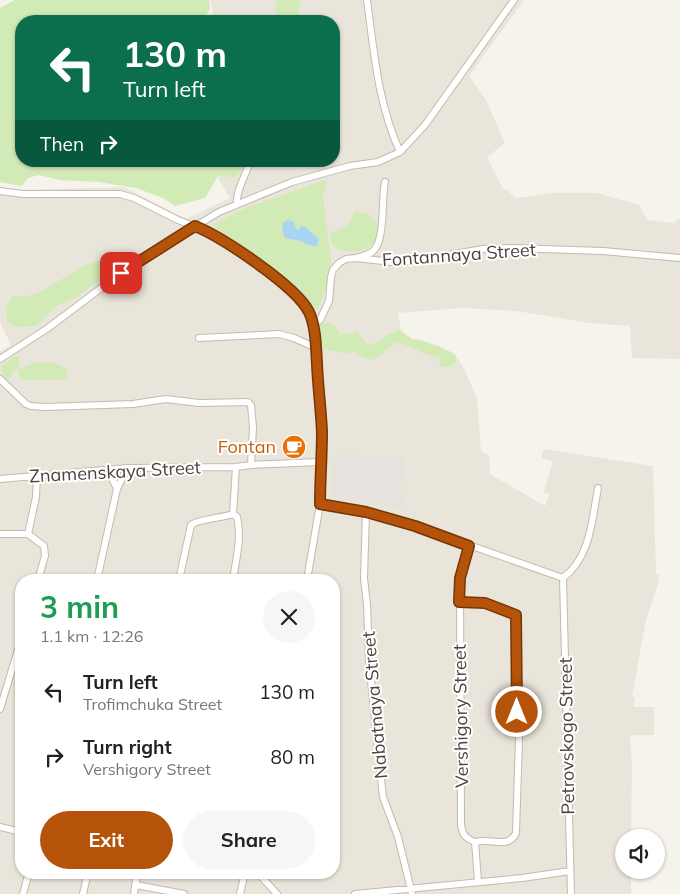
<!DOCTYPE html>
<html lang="en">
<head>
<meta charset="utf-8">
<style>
  :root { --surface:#fff; --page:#f6f6f6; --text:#222; --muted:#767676; --accent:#b45309 }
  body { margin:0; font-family:Mulish,sans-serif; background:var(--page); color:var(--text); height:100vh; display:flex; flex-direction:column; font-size:19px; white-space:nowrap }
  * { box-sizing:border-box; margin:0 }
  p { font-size:16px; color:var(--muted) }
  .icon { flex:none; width:28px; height:28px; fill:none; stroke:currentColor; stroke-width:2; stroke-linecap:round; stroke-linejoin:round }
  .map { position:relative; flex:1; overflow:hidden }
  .sheet { position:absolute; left:15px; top:574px; width:325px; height:305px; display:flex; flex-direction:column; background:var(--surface); border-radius:20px; box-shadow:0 1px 4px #0004 }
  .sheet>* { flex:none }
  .hud { position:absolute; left:15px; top:15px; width:325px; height:152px; border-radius:20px; box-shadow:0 1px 4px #0004; background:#0b6e4f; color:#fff; overflow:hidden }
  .tools { position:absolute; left:615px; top:829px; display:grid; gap:10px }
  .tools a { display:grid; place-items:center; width:50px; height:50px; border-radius:50%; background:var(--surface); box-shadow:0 1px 4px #0004; font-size:25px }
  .pin { position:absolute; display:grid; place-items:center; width:42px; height:42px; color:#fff; margin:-21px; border-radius:10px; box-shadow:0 2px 8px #0006 }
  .me { position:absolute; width:55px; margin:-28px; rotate:0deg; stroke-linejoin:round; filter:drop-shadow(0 0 4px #0008) }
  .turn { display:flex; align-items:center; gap:18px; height:105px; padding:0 25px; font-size:22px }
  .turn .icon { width:65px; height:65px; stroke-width:2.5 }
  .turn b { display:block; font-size:35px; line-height:42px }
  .then { display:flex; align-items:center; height:48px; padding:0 25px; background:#0003; gap:10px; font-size:19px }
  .round { display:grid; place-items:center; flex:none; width:52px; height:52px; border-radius:26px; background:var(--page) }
  .headline { display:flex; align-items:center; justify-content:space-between; height:85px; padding:0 25px }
  h1 { font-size:30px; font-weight:700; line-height:38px; color:#1e9e55 }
  .cta { display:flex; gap:10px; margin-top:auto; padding:10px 25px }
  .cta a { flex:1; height:58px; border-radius:30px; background:var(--accent); color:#fff; font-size:20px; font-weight:700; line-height:58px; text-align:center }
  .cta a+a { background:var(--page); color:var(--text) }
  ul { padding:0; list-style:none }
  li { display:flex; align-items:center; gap:15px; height:65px; padding:0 25px }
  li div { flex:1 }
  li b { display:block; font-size:19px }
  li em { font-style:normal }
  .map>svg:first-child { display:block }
  .residential { fill:#eae5da; fill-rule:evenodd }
  .industrial { fill:#e6e2dd }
  .green { fill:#d2eab5 }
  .water { fill:#a9d4f2 }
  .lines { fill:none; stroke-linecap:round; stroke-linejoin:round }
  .minor-casing { stroke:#c2bbae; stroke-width:8 }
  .minor { stroke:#fff; stroke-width:6 }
  .route-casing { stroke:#753606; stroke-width:12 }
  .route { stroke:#b45309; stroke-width:9 }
  .labels { text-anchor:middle; stroke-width:4; stroke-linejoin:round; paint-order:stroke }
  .street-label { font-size:18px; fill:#4b4439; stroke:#fff }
  .food-label { font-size:18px; fill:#c56008; stroke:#fff; text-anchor:end }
</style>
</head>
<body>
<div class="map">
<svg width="680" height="894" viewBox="0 0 680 894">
  <rect width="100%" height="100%" fill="#f6f3ec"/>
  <path class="residential" d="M210,0H524L469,76L486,100L505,143L487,157L503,189L507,190L516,198L552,193H597L639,205L648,220L673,223L680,218V359L632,358L630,326L589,323L516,311L463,308L398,313L401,330L411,340L440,346L458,359L465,370L477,399L481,452L489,455L490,474L545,506L549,494L544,492L553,461L541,458L544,449L653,466L656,574L659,575L658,584L646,620L632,697H635L634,707H654V735H630L632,766L631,837L624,838V870H631V894H0V351L11,345L0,322V187L22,190L124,187L186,219L230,198L208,161H334V21H209L213,12ZM21,580H334V872H21Z"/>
  <path class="industrial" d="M334,455L404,457L401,495L406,497L404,509L366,502L333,499Z"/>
  <path class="green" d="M15,0H209L210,9L203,21H21V161H242V170L234,177L218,176L205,198L175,206L163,198L136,188L99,182L60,180L39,175L28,178L22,186L0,182V8Z
    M277,0H300L301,5L298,9L300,21H279L275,8Z
    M327,179L323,197L331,262L322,300L317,310L281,276L212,225L238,211Z
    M355,211L368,214L377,223C378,229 378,237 375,242C369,253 325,259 331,233L347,226Z
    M119,253L123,254L124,257L122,263L77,297L57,306L36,326L15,327L7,321L6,306L13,296H29L42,291L83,266Z
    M328,323L335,325L340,334H352L357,331L366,343L375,344L387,335L400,330L412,339L420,340L438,346L451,352L456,356V362C451,368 446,367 439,366L441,358C425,355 411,346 396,342L375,360L365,358L353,351L349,354L325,349L322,345L318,327L321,324Z
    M15,356H19L18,366L22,369C34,360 56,360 67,370L68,376L62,380H23L20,379L19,370L17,369L14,371L9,380L5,378L2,373V366Z"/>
  <path class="water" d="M287,220L294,222L296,229L299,230L301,226H304L319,239L317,246C304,246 306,241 296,240C292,239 289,240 284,237L282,224Z"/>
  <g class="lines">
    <g class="minor-casing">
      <path id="minor" d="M367,0C374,52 378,104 400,152
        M0,191L23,194H120L134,198L178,220L214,234L228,243L279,280L301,299L309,312L313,325L322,444L320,504L307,580
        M237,204C236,189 246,176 250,161
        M357,258C361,256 368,255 372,252C386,242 381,199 385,182
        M313,325L320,320L329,301L331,277L333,270L339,263L346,259L356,258L392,262L414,261L483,249L512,248L603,251L680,258
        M199,338L279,334L294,338L316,348
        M0,359L48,328L133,264L219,212L292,182L350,166L378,162L400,152L425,125L514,0
        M0,379L26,404L31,406L45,407L133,404L166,399L199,403L248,402L251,405L253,427L251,465
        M108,469L117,489
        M37,475L36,497L28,534L44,546L45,556L38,580
        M0,479L127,468L236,467L251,465L320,462
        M320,504L366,512L415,526L563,578L571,894
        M366,512L364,578L367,604L369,661L383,797L398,837L412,894
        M0,534H28
        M469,546L460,579L461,824C462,834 465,838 475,842L478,881
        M563,578C591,557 592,519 598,488
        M97,580L117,489L127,468
        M179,580L191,525C198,519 222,518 233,514
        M233,580C236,559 242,538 237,517L233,514L236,467
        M459,602L485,603L504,611L513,612L517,618L519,739L516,833C508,850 491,837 475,842
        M0,709L21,640
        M0,827L21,832
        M257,872L277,894
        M136,885L184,894
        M23,894L29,872
        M83,894L88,872
        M134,894L137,872
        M240,894L245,872
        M355,894L522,878L570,871"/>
    </g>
    <use href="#minor" class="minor"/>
  </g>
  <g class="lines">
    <g class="route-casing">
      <path id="route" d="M121,273L195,226C222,237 296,286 309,312C316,327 316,348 317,364C318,387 321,410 322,432C322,456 320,481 320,504L366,512L415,526L469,546L460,578L459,602L485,603L516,615L517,712"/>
    </g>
    <use href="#route" class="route"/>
  </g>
  <defs>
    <g id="cafe-disc" transform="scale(1.25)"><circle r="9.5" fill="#e8710a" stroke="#fff"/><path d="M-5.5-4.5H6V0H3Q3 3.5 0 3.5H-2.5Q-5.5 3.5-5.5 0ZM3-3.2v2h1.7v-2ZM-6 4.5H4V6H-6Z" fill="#fff"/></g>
  </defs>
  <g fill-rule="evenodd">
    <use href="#cafe-disc" x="294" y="447"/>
  </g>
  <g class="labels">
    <g class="street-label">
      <text transform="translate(459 255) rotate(-4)" y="6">Fontannaya Street</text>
      <text transform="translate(115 472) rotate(-3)" y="6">Znamenskaya Street</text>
      <text transform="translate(375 705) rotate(-95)" y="6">Nabatnaya Street</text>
      <text transform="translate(461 716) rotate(-91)" y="6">Vershigory Street</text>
      <text transform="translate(567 736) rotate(-91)" y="6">Petrovskogo Street</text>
    </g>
    <g class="food-label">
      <text x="276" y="453">Fontan</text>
    </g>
  </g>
</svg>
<div class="tools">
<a><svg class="icon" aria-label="sound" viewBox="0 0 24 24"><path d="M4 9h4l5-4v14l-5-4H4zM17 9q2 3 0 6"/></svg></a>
</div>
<div class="pin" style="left:121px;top:273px;background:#d93025"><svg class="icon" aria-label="arrive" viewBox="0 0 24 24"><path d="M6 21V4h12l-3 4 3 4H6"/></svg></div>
<svg class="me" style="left:517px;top:712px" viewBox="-20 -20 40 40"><circle r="17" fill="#b45309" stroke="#fff" stroke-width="3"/><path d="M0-11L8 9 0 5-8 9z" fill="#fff"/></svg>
<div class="hud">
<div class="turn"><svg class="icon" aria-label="left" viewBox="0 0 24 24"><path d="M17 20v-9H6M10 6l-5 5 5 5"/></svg><div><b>130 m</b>Turn left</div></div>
<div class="then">Then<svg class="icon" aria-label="right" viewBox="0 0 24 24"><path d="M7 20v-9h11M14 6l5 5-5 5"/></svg></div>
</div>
<section class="sheet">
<div class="headline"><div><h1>3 min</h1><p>1.1 km · 12:26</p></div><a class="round"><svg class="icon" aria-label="close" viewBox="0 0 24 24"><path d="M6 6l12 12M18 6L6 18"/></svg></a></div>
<ul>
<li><svg class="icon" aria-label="left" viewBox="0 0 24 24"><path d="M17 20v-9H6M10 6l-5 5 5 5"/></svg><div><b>Turn left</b><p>Trofimchuka Street</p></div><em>130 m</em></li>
<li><svg class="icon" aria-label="right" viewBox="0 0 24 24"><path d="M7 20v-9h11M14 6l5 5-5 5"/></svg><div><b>Turn right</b><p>Vershigory Street</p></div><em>80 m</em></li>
</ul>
<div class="cta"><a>Exit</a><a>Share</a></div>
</section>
</div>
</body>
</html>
